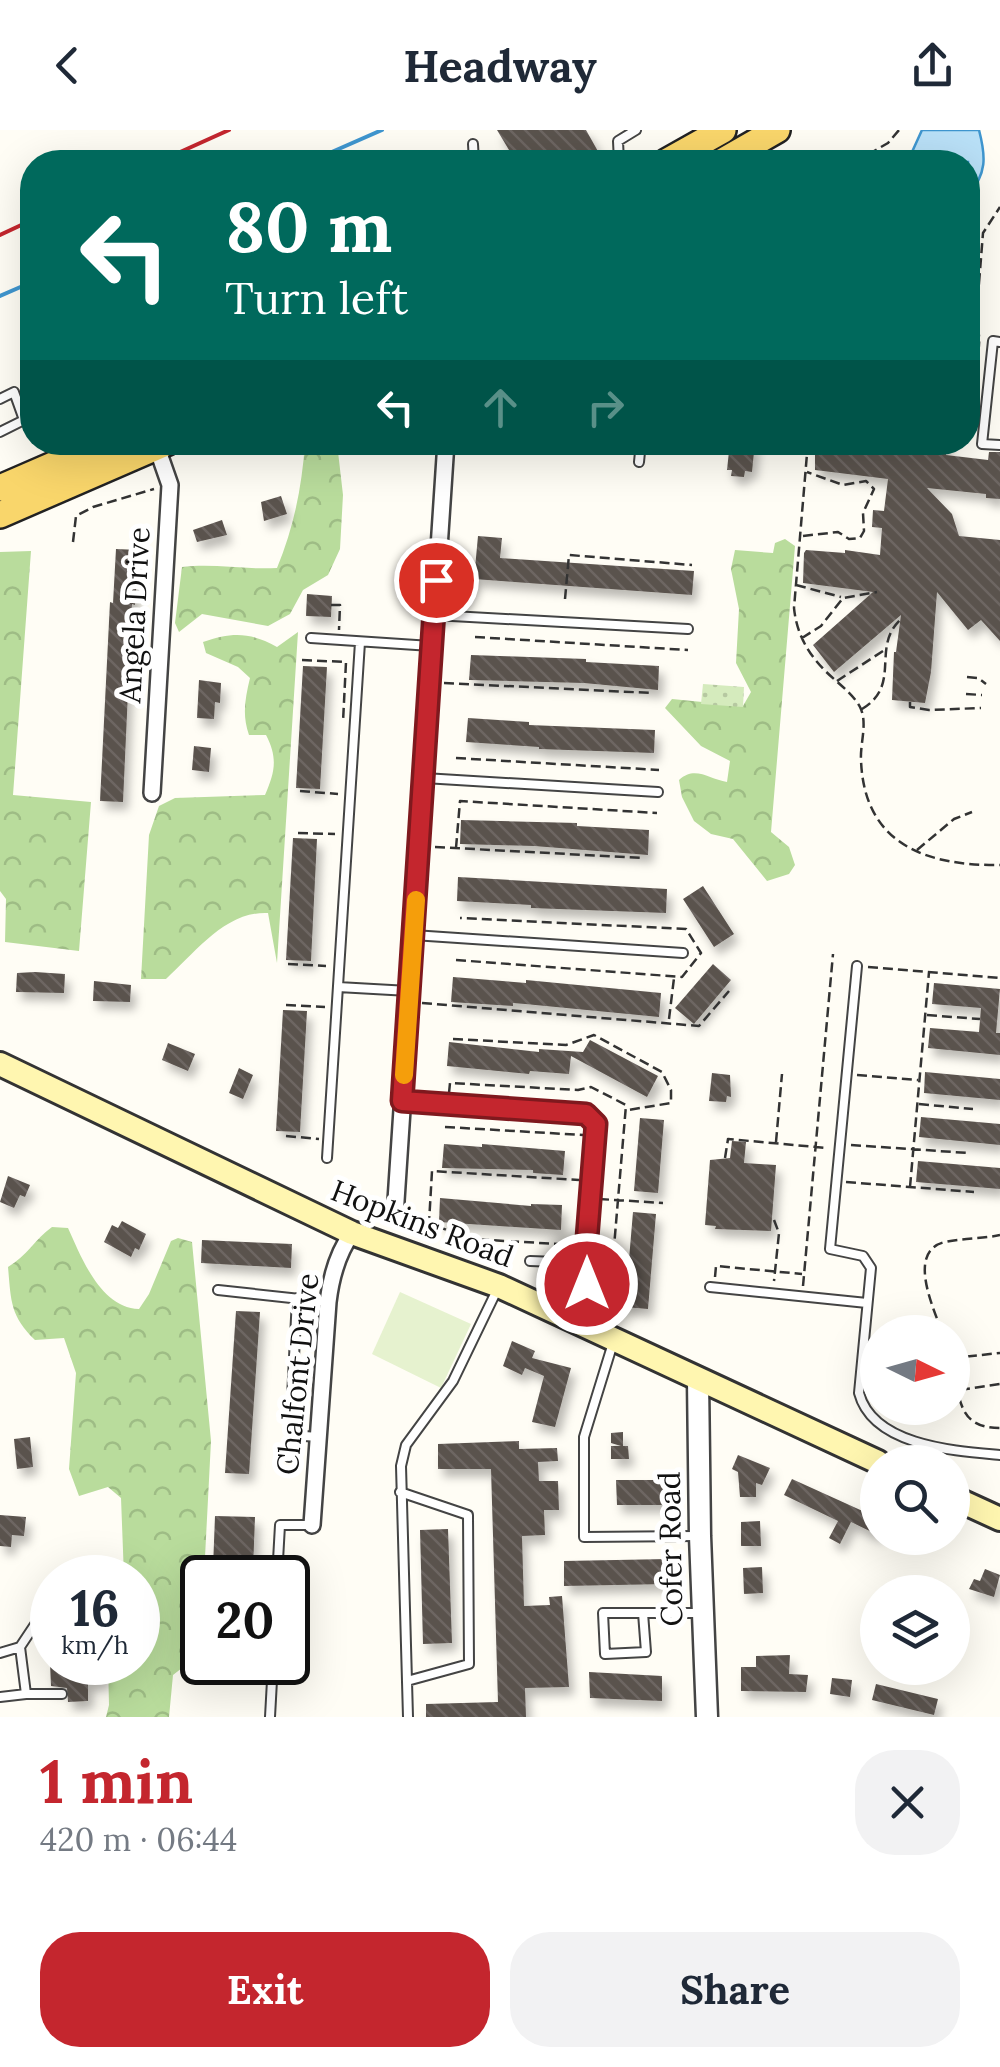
<!DOCTYPE html>
<html lang="en">
<head>
<meta charset="utf-8">
<style>
  :root { --surface:#fff; --page:#f2f2f3; --text:#1f2937; --muted:#747a83; --accent:#c4262e }
  body { margin:0; font-family:Lora,serif; background:var(--page); color:var(--text); height:100vh; display:flex; flex-direction:column; font-size:38px; white-space:nowrap }
  * { box-sizing:border-box; margin:0 }
  p { font-size:32px; color:var(--muted) }
  .icon { flex:none; width:55px; height:55px; fill:none; stroke:currentColor; stroke-width:2; stroke-linecap:round; stroke-linejoin:round }
  .map { position:relative; height:1587px; overflow:hidden }
  .panel { display:flex; flex-direction:column; background:var(--surface); flex:1 }
  .panel>* { flex:none }
  .top-card { position:absolute; left:20px; top:20px; width:960px; height:305px; border-radius:40px; box-shadow:0 10px 40px #0002; background:#00695c; color:#fff; overflow:hidden }
  .needle { width:65px; rotate:95deg }
  .tools { position:absolute; left:860px; top:1185px; display:grid; gap:20px }
  .tools a { display:grid; place-items:center; width:110px; height:110px; border-radius:50%; background:var(--surface); box-shadow:0 10px 40px #0002; font-size:50px }
  .speed { position:absolute; left:30px; top:1425px; display:flex; gap:20px; font-size:50px; font-weight:700; text-align:center }
  .speed>* { display:grid; place-content:center; width:130px; height:130px; border-radius:50%; background:var(--surface); box-shadow:0 10px 40px #0002; line-height:1 }
  .speed small { font-size:25px; font-weight:400 }
  .speed .limit { border:5px solid #111; border-radius:15px; background:#fff; color:#111 }
  .pin { position:absolute; display:grid; place-items:center; width:85px; height:85px; color:#fff; margin:-42px; border:5px solid #fff; border-radius:50%; box-shadow:0 2px 10px #0007 }
  .me { position:absolute; width:110px; margin:-55px; rotate:0deg; stroke-linejoin:round; filter:drop-shadow(0 0 8px #0008) }
  .turn { display:flex; align-items:center; gap:35px; height:210px; padding:0 40px; font-size:45px }
  .turn .icon { width:130px; height:130px; stroke-width:2.5 }
  .turn b { display:block; font-size:70px; line-height:85px }
  .lanes { display:flex; align-items:center; height:95px; padding:0 40px; background:#0003; justify-content:center; gap:50px; direction:ltr }
  .lanes .off { opacity:.35 }
  .round { display:grid; place-items:center; flex:none; width:105px; height:105px; border-radius:40px; background:var(--page) }
  .headline { display:flex; align-items:center; justify-content:space-between; height:170px; padding:0 40px }
  h1 { font-size:60px; font-weight:800; line-height:75px; color:var(--accent) }
  .cta { display:flex; gap:20px; margin-top:auto; padding:20px 40px }
  .cta a { flex:1; height:115px; border-radius:40px; background:var(--accent); color:#fff; font-size:40px; font-weight:800; line-height:115px; text-align:center }
  .cta a+a { background:var(--page); color:var(--text) }
  header { display:flex; justify-content:space-between; align-items:center; height:130px; padding:0 40px; background:var(--surface); font-size:45px; font-weight:800 }
  .map>svg:first-child { display:block }
  .forest { fill:url(#forest-crowns) }
  .park { fill:url(#park-dots) }
  .pitch { fill:#e6f2cf }
  .water { fill:#b9e0f7; stroke:#3f96cf; stroke-width:2.5 }
  .lines { fill:none; stroke-linecap:round; stroke-linejoin:round }
  .stream { stroke:#3f96cf; stroke-width:4 }
  .building { fill:url(#building-back-hatch); filter:url(#shadow) }
  .service-casing { stroke:#444; stroke-width:12 }
  .minor-casing { stroke:#444; stroke-width:20 }
  .tertiary-casing { stroke:#444; stroke-width:25 }
  .secondary-casing { stroke:#333; stroke-width:28 }
  .primary-casing { stroke:#222; stroke-width:30 }
  .path { stroke:#333; stroke-width:2.5; stroke-dasharray:10 5; stroke-linecap:butt }
  .service { stroke:#fff; stroke-width:8 }
  .minor { stroke:#fff; stroke-width:15 }
  .tertiary { stroke:#fff; stroke-width:20 }
  .secondary { stroke:#fff6b0; stroke-width:22 }
  .primary { stroke:#f9d66b; stroke-width:25 }
  .rail { stroke:#c4262e; stroke-width:4 }
  .route-casing { stroke:#7f191e; stroke-width:25 }
  .route { stroke:#c4262e; stroke-width:18 }
  .slow { stroke:#f59e0b; stroke-width:18 }
  .labels { text-anchor:middle; stroke-width:10; stroke-linejoin:round; paint-order:stroke }
  .street-label { font-size:30px; fill:#111; stroke:#fff }
</style>
</head>
<body>
<header><svg class="icon" aria-label="back" viewBox="0 0 24 24"><path d="M15 5l-7 7 7 7"/></svg>Headway<svg class="icon" aria-label="share" viewBox="0 0 24 24"><path d="M12 15V3M7 8l5-5 5 5M5 13v7h14v-7"/></svg></header>
<div class="map">
<svg width="1000" height="1587" viewBox="0 0 1000 1587">
  <defs>
    <pattern id="forest-crowns" width="20" height="18" patternUnits="userSpaceOnUse" patternTransform="scale(2.5)"><rect width="20" height="18" fill="#b9dc9c"/><path d="M2 6a3 3 0 1 1 6 0M12 15a3 3 0 1 1 6 0" fill="none" stroke="#9ebc85"/></pattern>
    <pattern id="park-dots" width="8" height="8" patternUnits="userSpaceOnUse" patternTransform="scale(2.5)"><rect width="8" height="8" fill="#d5ebbd"/><path d="M2 2h.1M6 6h.1" fill="none" stroke="#b6c8a1" stroke-width="1.8" stroke-linecap="round"/></pattern>
    <pattern id="building-back-hatch" width="6" height="6" patternUnits="userSpaceOnUse" patternTransform="scale(2.5)"><rect width="6" height="6" fill="#5a524d"/><path d="M-1 5l2 2M0 0l6 6M5-1l2 2" fill="none" stroke="#6d6662"/></pattern>
    <filter id="shadow"><feDropShadow dx="5" dy="8" stdDeviation="5" flood-color="#0004"/></filter>
  </defs>
  <rect width="100%" height="100%" fill="#fffdf5"/>
  <path class="forest" d="M305,313H337L343,365L340,419L328,445L303,460L290,484L268,496L202,484L179,502L175,493L182,437C214,433 245,440 277,438C294,397 302,356 305,313Z
    M785,409L795,416L771,702L789,717L795,735L789,744L767,751L733,709L711,704L694,691L682,667L679,650C695,635 709,649 727,652L730,631L701,616L665,578L672,569L743,576L751,562L736,533L739,479L731,439L735,420L773,423L775,413Z
    M31,421L13,665L91,672L79,821L5,812L6,769L0,761V422Z
    M298,502L277,833L268,783C225,781 195,823 166,849H141L149,705L159,676L175,668L265,665C275,642 278,628 266,605H249C242,585 245,569 250,548L238,537L206,523L203,512C232,502 250,502 277,517Z
    M52,1097L68,1098C82,1129 101,1178 139,1179L149,1164L171,1111L178,1108L192,1112L211,1311L200,1524L173,1545L169,1587H106L109,1575L108,1533L138,1532V1448L124,1447L121,1368L108,1357L79,1366L69,1339L76,1243L64,1208L35,1210C10,1186 11,1170 8,1137C27,1126 35,1109 52,1097Z"/>
  <path class="park" d="M703,554L744,557L743,577L701,574Z"/>
  <path class="pitch" d="M400,1162L471,1194L441,1258L372,1224Z"/>
  <path class="water" d="M922,0H979C986,27 987,43 968,66V32H901L912,22Z"/>
  <g class="lines">
    <path class="stream" d="M309,32L382,0
      M0,166L32,152"/>
  </g>
  <path class="building" d="M497,0H586L604,32H499L512,25Z
    M730,312H755L752,342L745,341L744,347L731,346L732,340H727Z
    M815,312H947L946,325L988,330L989,322H1000V369L986,368V364L927,358L952,384L959,406L1000,410V511L981,490L968,500L937,462L931,542L925,573L892,570L894,522H896L901,485L834,542L813,515L873,462L803,453L804,423L806,420L845,423V420L880,425L882,398L872,397L873,380L884,381L888,349L815,340Z
    M281,366L287,384L264,391L261,372Z
    M222,390L227,405L197,412L193,400Z
    M478,406L502,408L500,428L694,441L692,465L474,449Z
    M116,419L139,420L135,475L132,474L123,672L100,671L110,472L113,473Z
    M307,464L332,466L331,487L306,486Z
    M471,525L586,529V532L659,536L658,560L584,553L469,550Z
    M303,536L327,537L320,659L296,658Z
    M199,550L221,553L220,573L215,572L214,589L197,588Z
    M468,588L529,592V595L655,600L654,623L539,619V617L466,612Z
    M194,616L211,618L209,642L192,640Z
    M461,690L577,693V696L649,700L648,725L534,716L460,714Z
    M293,708L317,709L311,831L286,830Z
    M458,747L667,759L666,783L531,778V775L457,771Z
    M703,756L734,804L714,817L683,769Z
    M713,834L731,850L694,894L675,878Z
    M35,842L65,844L64,863L16,862L17,843Z
    M453,847L526,853V850L661,863L659,887L525,874L513,873V876L451,872Z
    M94,851L131,855L130,872L93,871Z
    M934,853L1000,859L996,903H1000V925L928,918L930,898L979,902L981,878L932,874Z
    M283,880L307,881L300,1002L276,1001Z
    M590,910L658,946L647,967L571,926L569,944L530,941L529,944L447,936L449,912L539,922V919L583,922Z
    M168,913L195,924L188,941L162,930Z
    M239,938L253,945L243,969L229,963Z
    M925,942L1000,949V970L924,963Z
    M712,943L730,945L731,967L727,966L726,972L709,971Z
    M921,987L1000,994V1015L919,1007Z
    M640,988L664,990L658,1063L634,1061Z
    M732,1011L746,1012L744,1033L776,1035L771,1101L715,1099L716,1096L705,1095L710,1030L730,1028Z
    M444,1014L482,1017V1014L565,1021L563,1045L533,1043V1040L442,1038Z
    M918,1031L1000,1038V1059L916,1052Z
    M8,1046L30,1055L25,1067L20,1065L14,1078L0,1072Z
    M440,1068L531,1076V1074L562,1075L561,1100L439,1092Z
    M633,1082L656,1084L648,1179L625,1177Z
    M122,1091L146,1104L139,1120L135,1118L131,1127L104,1112L112,1095L118,1098Z
    M202,1110L292,1114L291,1138L201,1133Z
    M236,1181L260,1182L249,1344L225,1343Z
    M512,1211L535,1221L532,1228L571,1238L555,1297L532,1292L544,1246L525,1238L522,1245L503,1236Z
    M623,1302V1316H628L629,1329H611V1316H621L611,1313V1303Z
    M30,1307L33,1337L17,1339L14,1309Z
    M519,1311V1319L557,1318L558,1331L538,1332L539,1351H558L559,1380H544L545,1405L522,1406L524,1476L550,1475L549,1467L562,1466L569,1557L525,1558L526,1587H426V1574L498,1572L491,1339H438V1314Z
    M738,1325L770,1338L762,1355L756,1353V1367H740L738,1342L732,1339Z
    M792,1349L878,1388V1405L851,1392L840,1414L829,1408L838,1391L784,1365Z
    M616,1350H667L668,1375H617Z
    M0,1385L26,1387L24,1406L12,1405L11,1417L0,1416Z
    M215,1386L255,1387L253,1440L213,1438Z
    M760,1391L761,1416H741V1392Z
    M448,1399L452,1513L423,1514L420,1400Z
    M668,1429V1454L564,1456V1431Z
    M762,1437L763,1463L744,1464L743,1438Z
    M985,1439L1000,1445L994,1467L969,1459L974,1449L980,1451Z
    M790,1525L789,1544L808,1545L806,1562L741,1561V1537H756V1526Z
    M50,1533H62V1538L104,1537L105,1551L88,1553V1571L68,1572L67,1558L51,1556Z
    M589,1542L662,1546V1571L590,1568Z
    M832,1548L852,1550L850,1567L830,1564Z
    M876,1554L938,1569L934,1585L872,1570Z"/>
  <g class="lines">
    <g class="service-casing">
      <path id="service" d="M473,14L474,32
        M619,32L618,11L636,0
        M1000,212L993,211L982,314L1000,315
        M0,269L14,262L24,290L0,302
        M639,332L641,312
        M434,485L688,499
        M311,508L431,516
        M424,648L658,662
        M413,805L683,823
        M857,836L830,1119L863,1126L871,1138L859,1263C873,1316 955,1321 1000,1325
        M338,857L409,861
        M402,971L586,984L596,994L585,1133L587,1155
        M327,1028L360,512
        M530,1131L585,1133
        M710,1157L867,1173
        M218,1160L328,1172
        M613,1213L584,1307V1407L696,1406
        M291,1305L318,1307
        M289,1327L297,1168
        M400,1362L468,1385L469,1534L407,1551
        M277,1448L280,1395H312
        M643,1483L646,1522L605,1524L603,1483H702
        M20,1517L36,1493L52,1479
        M0,1523L20,1517L26,1564L0,1567
        M26,1564H62
        M270,1587L273,1532
        M408,1587L401,1336L406,1315L453,1251L497,1160"/>
    </g>
    <g class="minor-casing">
      <path id="minor" d="M152,663L170,355L155,312
        M395,1086L446,312
        M312,1395L328,1172C331,1147 337,1124 352,1103"/>
    </g>
    <g class="tertiary-casing">
      <path id="tertiary" d="M698,1250L700,1406L707,1587"/>
    </g>
    <g class="secondary-casing">
      <path id="secondary" d="M0,934L352,1103L499,1156L878,1332
        M952,1367L1000,1389"/>
    </g>
    <g class="primary-casing">
      <path id="primary" d="M666,32L723,0
        M721,32L777,0
        M0,358L106,312
        M0,385L168,312"/>
    </g>
    <path class="path" d="M855,32L888,13L899,0
      M979,153L983,103L1000,77
      M968,166L979,153L975,189
      M968,185C987,198 976,225 976,245
      M808,312L794,478C797,508 812,530 834,549C844,558 854,566 860,577C868,593 860,613 861,630C864,715 927,736 1000,735
      M803,406L838,402L849,409L860,408L864,401L863,383L874,359L866,351L843,355L807,342
      M73,412L76,386L93,377L154,359
      M796,455L841,467
      M565,469L569,425L692,435
      M331,475H340L339,500
      M475,507L688,520
      M802,508L821,496L843,468L877,462
      M302,530L346,532L343,592
      M967,547L978,548L986,554
      M837,551L883,521
      M444,553L652,563
      M966,564L982,565
      M910,572V577L929,580L981,578
      M862,579C902,555 871,518 900,490
      M456,628L659,640
      M300,661L338,664
      M298,703L335,704
      M435,717L643,728
      M456,718L460,671L657,683
      M917,720L954,689L972,682
      M456,830L682,847L701,823L686,799L460,788
      M288,834L326,836
      M868,837L1000,848
      M422,873L699,896L729,861
      M286,875L325,877
      M927,885L980,889
      M669,889L674,848
      M453,909L566,915L594,905L662,942L671,960V973L628,980
      M857,945L918,950
      M449,963L450,953L578,960L591,957L626,975L609,1176
      M919,974L973,979
      M445,997L583,1005
      M286,1006L319,1009
      M776,1012L782,944
      M851,1015L968,1023
      M725,1028L728,1009L827,1018
      M846,1052L974,1062
      M910,1057L929,842
      M599,1069L663,1073
      M774,1090L779,1103L774,1151
      M559,1119V1114L470,1109L429,1093L432,1041L579,1050
      M715,1147L716,1136L802,1144
      M803,1156L833,824
      M942,1202C934,1179 906,1121 945,1112C963,1108 982,1109 1000,1105
      M952,1228L1000,1223
      M952,1239C961,1271 959,1298 1000,1298
      M960,1260L1000,1254"/>
    <use href="#service" class="service"/>
    <use href="#minor" class="minor"/>
    <use href="#tertiary" class="tertiary"/>
    <use href="#secondary" class="secondary"/>
    <use href="#primary" class="primary"/>
    <path class="rail" d="M158,32L229,0
      M0,105L32,90"/>
  </g>
  <g class="lines">
    <g class="route-casing">
      <path id="route" d="M436,450L402,971L586,984L596,994L585,1133L587,1154"/>
    </g>
    <use href="#route" class="route"/>
    <path class="slow" d="M404,945L416,770"/>
  </g>
  <g class="labels">
    <g class="street-label">
      <text transform="translate(135 485) rotate(-87)" y="10">Angela Drive</text>
      <text transform="translate(422 1094) rotate(21)" y="10">Hopkins Road</text>
      <text transform="translate(298 1244) rotate(-84)" y="10">Chalfont Drive</text>
      <text transform="translate(671 1419) rotate(-91)" y="10">Cofer Road</text>
    </g>
  </g>
</svg>
<div class="tools">
<a><svg class="needle" viewBox="-14 -14 28 28"><path d="M0-13l5 13h-10z" fill="#e53935"/><path d="M0 13l5-13h-10z" fill="#747a83"/></svg></a>
<a><svg class="icon" aria-label="search" viewBox="0 0 24 24"><circle cx="10" cy="10" r="6"/><path d="M15 15l6 6"/></svg></a>
<a><svg class="icon" aria-label="layers" viewBox="0 0 24 24"><path d="M12 4l9 5-9 5-9-5zM3 14l9 5 9-5"/></svg></a>
</div>
<div class="speed"><div>16<small>km/h</small></div><div class="limit">20</div></div>
<div class="pin" style="left:436px;top:450px;background:#d93025"><svg class="icon" aria-label="arrive" viewBox="0 0 24 24"><path d="M6 21V4h12l-3 4 3 4H6"/></svg></div>
<svg class="me" style="left:587px;top:1154px" viewBox="-20 -20 40 40"><circle r="17" fill="#c4262e" stroke="#fff" stroke-width="3"/><path d="M0-11L8 9 0 5-8 9z" fill="#fff"/></svg>
<div class="top-card">
<div class="turn"><svg class="icon" aria-label="left" viewBox="0 0 24 24"><path d="M17 20v-9H6M10 6l-5 5 5 5"/></svg><div><b>80 m</b>Turn left</div></div>
<div class="lanes"><svg class="icon" aria-label="left" viewBox="0 0 24 24"><path d="M17 20v-9H6M10 6l-5 5 5 5"/></svg><svg class="icon off" aria-label="ahead" viewBox="0 0 24 24"><path d="M12 20V5M6 11l6-6 6 6"/></svg><svg class="icon off" aria-label="right" viewBox="0 0 24 24"><path d="M7 20v-9h11M14 6l5 5-5 5"/></svg></div>
</div>
</div>
<section class="panel">
<div class="headline"><div><h1>1 min</h1><p>420 m · 06:44</p></div><a class="round"><svg class="icon" aria-label="close" viewBox="0 0 24 24"><path d="M6 6l12 12M18 6L6 18"/></svg></a></div>
<div class="cta"><a>Exit</a><a>Share</a></div>
</section>
</body>
</html>
